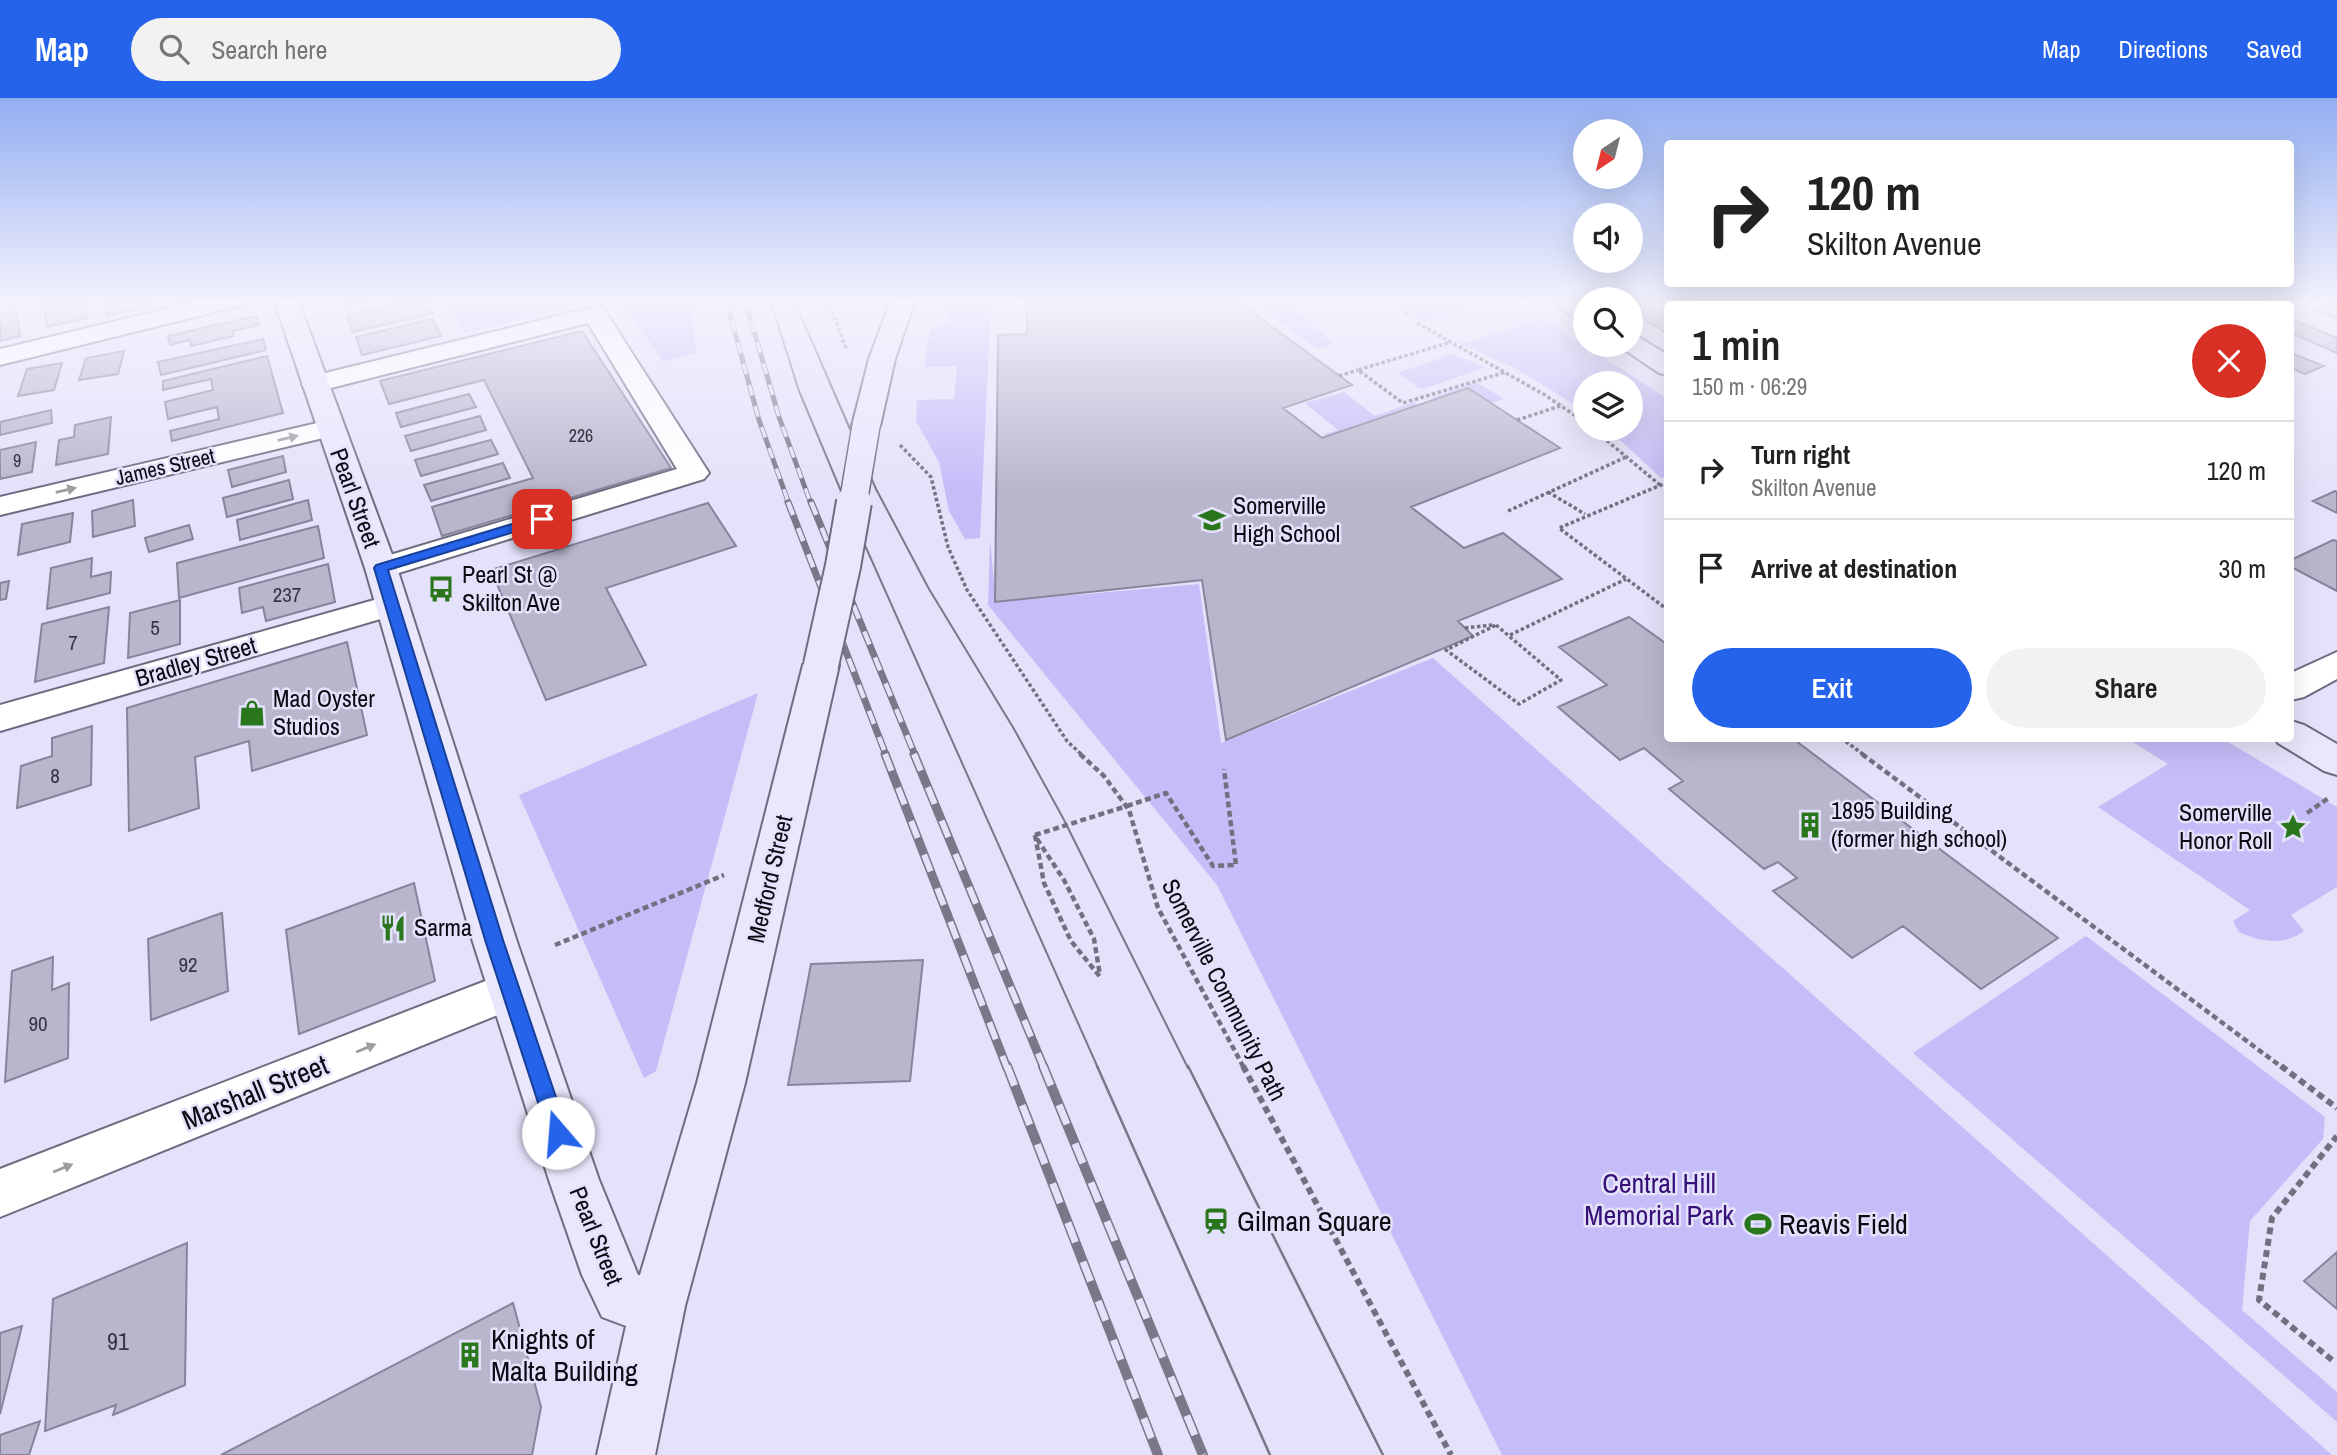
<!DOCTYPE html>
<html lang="en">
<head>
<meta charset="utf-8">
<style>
  :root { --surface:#fff; --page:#f2f2f2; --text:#222; --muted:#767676; --line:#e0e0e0; --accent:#2563eb }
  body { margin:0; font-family:"Archivo Narrow",sans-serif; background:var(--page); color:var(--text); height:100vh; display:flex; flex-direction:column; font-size:26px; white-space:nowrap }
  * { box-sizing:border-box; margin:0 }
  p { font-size:23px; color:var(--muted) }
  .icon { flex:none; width:38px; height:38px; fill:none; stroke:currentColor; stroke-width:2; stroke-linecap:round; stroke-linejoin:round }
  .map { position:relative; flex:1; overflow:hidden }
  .drawer { position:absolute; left:1664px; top:203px; width:630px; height:441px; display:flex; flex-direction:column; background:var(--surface); border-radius:7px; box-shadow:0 7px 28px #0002 }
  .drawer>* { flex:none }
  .banner { position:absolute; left:1664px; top:42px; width:630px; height:147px; border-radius:7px; box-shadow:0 7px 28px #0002; background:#fff; color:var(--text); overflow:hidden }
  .needle { width:46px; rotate:215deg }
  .buttons { position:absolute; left:1573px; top:21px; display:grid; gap:14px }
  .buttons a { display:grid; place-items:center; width:70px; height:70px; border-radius:50%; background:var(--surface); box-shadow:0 7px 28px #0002; font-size:35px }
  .pin { position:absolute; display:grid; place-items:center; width:60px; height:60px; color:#fff; margin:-30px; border-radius:14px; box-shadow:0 4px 10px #0006 }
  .me { position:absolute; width:77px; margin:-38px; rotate:342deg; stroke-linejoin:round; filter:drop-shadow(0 0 5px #0008) }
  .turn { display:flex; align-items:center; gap:24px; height:147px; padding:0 28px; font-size:32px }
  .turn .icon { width:91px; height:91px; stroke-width:2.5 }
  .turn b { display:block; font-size:49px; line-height:60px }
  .round { display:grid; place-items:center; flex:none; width:74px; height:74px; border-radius:37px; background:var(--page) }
  .overview { display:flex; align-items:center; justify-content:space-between; height:119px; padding:0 28px }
  h1 { font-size:42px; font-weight:600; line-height:52px }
  .cta { display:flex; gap:14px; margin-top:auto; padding:14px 28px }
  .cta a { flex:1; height:80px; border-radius:42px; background:var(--accent); color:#fff; font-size:28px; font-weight:600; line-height:80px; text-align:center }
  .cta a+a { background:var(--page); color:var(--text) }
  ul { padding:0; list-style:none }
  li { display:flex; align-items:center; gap:21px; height:98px; padding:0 28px; border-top:2px solid var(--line) }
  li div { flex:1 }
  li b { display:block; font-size:26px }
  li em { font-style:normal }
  header { display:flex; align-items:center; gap:42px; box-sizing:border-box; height:98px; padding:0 35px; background:var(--accent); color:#fff }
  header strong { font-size:33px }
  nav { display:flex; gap:38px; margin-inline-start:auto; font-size:24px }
  .search { width:490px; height:63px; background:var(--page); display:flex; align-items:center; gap:18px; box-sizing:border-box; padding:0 24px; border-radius:38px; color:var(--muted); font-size:26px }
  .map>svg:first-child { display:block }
  .green { fill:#c5bdf8 }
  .building { fill:#b8b5cd; stroke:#86849a; stroke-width:2 }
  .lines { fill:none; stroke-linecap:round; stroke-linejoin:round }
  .street-casing { stroke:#6e6b80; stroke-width:4 }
  .secondary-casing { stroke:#6e6b80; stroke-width:4 }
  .path-far2 { stroke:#727080; stroke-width:3.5; stroke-dasharray:3.5 2.5; stroke-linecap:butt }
  .path-far1 { stroke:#727080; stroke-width:4.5; stroke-dasharray:6 3.5; stroke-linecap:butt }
  .path { stroke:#727080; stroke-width:6; stroke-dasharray:7 4.5; stroke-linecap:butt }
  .street { fill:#fff; fill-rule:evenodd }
  .secondary { fill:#eae7fd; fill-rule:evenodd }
  .tram-far1 { stroke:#797788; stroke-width:2 }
  .tram { stroke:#797788; stroke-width:2.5 }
  .rail-far3-casing { stroke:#797788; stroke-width:5 }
  .rail-far2-casing { stroke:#797788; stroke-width:7 }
  .rail-far1-casing { stroke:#797788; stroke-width:9 }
  .rail-casing { stroke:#797788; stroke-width:10 }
  .rail-far3 { stroke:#e4e1fa; stroke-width:3.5; stroke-dasharray:11; stroke-linecap:butt }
  .rail-far2 { stroke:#e4e1fa; stroke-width:4.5; stroke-dasharray:14; stroke-linecap:butt }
  .rail-far1 { stroke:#e4e1fa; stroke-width:6; stroke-dasharray:18; stroke-linecap:butt }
  .rail { stroke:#e4e1fa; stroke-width:7; stroke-dasharray:21; stroke-linecap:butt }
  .secondary-bridge-far1-casing { stroke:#6e6b80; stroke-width:30; stroke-linecap:butt }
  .secondary-bridge-casing { stroke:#6e6b80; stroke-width:38; stroke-linecap:butt }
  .path-bridge { stroke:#727080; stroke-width:4.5; stroke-dasharray:6 3.5; stroke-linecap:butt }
  .secondary-bridge-far1 { stroke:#eae7fd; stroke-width:27 }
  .secondary-bridge { stroke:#eae7fd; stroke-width:34 }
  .oneway { fill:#9d9da0 }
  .route { fill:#2563eb; stroke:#184099; stroke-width:2 }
  .labels { text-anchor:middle; stroke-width:5; stroke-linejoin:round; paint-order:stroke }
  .far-number-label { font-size:18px; fill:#363541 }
  .far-street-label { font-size:21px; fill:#0b0a12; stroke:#e4e1fa }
  .number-label { font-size:21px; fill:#363541 }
  .street-label { font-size:24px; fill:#0b0a12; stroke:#e4e1fa }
  .poi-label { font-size:24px; fill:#0b0a12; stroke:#e4e1fa; text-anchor:start }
  .near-number-label { font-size:24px; fill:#363541 }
  .near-street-label { font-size:28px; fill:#0b0a12; stroke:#e4e1fa }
  .near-park-label { font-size:28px; fill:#360f78; stroke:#e4e1fa }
  .near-poi-label { font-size:28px; fill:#0b0a12; stroke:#e4e1fa; text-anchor:start }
</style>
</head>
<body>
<header>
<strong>Map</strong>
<div class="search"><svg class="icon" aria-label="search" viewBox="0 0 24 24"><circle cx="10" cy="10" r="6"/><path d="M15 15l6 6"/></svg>Search here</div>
<nav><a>Map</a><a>Directions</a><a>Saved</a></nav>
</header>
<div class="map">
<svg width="2337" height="1357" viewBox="0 0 2337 1357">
  <rect width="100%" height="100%" fill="#e4e1fa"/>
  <path class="green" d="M444,202H599L464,235Z
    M621,202H691L696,255L663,264Z
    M947,202H991L980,440L965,441L949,413L939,364L916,323L917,302L954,301L957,268L924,269L930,231L953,225L944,212Z
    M1251,202H1286L1334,246L1317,251Z
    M1408,202H1496L1423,224L1415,219Z
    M1544,221L1668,301V378L1661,380L1608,331H1631V285H1586L1585,313L1515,270L1460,246Z
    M1452,256L1486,269L1426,290H1419L1398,275Z
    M1476,284L1504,301L1492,305L1468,290L1434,302L1431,300Z
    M1344,294L1375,318L1414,304L1417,307L1326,338L1322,337L1338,332L1305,305Z
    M990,442L996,504L1199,486L1221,645L1433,560L2332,1357H1502L1217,787L988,507Z
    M758,595L656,973L644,980L519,697Z
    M2128,641H2223L2337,709V789L2291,817L2304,833C2284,848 2260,844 2239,834L2233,823L2250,812L2098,709L2168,666Z
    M2086,838L2325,1019L2323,1041L2250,1123L2242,1212L2337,1294V1324L1913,955Z"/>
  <path class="building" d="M62,202H72V205L84,202L87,220L47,229L44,206Z
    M104,202H150L151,208L107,218Z
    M341,202H375L343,209Z
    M414,202H426L433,215L353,234L347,218Z
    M1027,202H1235L1352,287L1283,310L1322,340L1468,290L1560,350L1411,409L1464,450L1503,435L1562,481L1458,523L1473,538L1226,642L1202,482L995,504L998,237L1027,236Z
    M1631,202H1702L1686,206H1668V236L1631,213Z
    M1717,202H1744L1751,206H1725Z
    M1851,202H1899L1903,204L1860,206Z
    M2059,202H2097L2084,206H2069Z
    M2332,205L2337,207V221L2314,211Z
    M17,213L20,238L0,243V217Z
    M256,218L259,227L232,233L234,238L191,248L190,242L170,247L168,238Z
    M433,221L441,238L362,257L356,239Z
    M2294,222L2337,240V255L2291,235V223Z
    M582,233L671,370L442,438L432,409L533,380L484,282L389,306L380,283Z
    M263,241L266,252L161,277L158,264Z
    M124,253L118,276L79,282L86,260Z
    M2291,255L2324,268L2305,276L2291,270Z
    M267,258L283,315L172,343L170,333L219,321L217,309L168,321L165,304L213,292L211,281L163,292V283Z
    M62,265L54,292L18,298L27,271Z
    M469,296L476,309L401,329L396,315Z
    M51,312L52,325L0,337V324Z
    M480,318L486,332L411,353L405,338Z
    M111,319L108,356L56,367L59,342L74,339L75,327Z
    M491,342L498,356L421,378L415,362Z
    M36,344L32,374L0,381V352Z
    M283,358L286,374L232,389L228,372Z
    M503,365L510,380L431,403L424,387Z
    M289,382L293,401L227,419L223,400Z
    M2335,393L2337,394V415L2313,403Z
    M133,402L135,428L93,439L92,413Z
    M308,402L312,422L240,442L237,422Z
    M708,405L736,448L606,490L646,567L546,602L491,472Z
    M73,415L70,444L18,457L22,426Z
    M189,427L193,441L149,454L145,440Z
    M318,428L324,460L179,500L177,465Z
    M2333,442L2337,443V493L2291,469V462Z
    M92,460L91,479L111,474L110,495L47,511L51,470Z
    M328,466L335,504L266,523L263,509L242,515L239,490Z
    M9,483L6,501L0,502V485Z
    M180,502V546L128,560L130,515Z
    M109,509L104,565L35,584L42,526Z
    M1629,519L1668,547V640H1792L2058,840L1981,891L1903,828L1852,860L1773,793L1797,780L1778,764L1764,771L1669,691L1683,683L1644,650L1620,662L1558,609L1607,587L1559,549Z
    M347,544L367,637L252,673L249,643L195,659L199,710L129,733L127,610Z
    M92,628L91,687L17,710L21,668L52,658V640Z
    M414,785L435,883L299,936L286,832Z
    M222,815L228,893L151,922L148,841Z
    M53,859L52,892L69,885L68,960L5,984L12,873Z
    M923,862L910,983L788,987L811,866Z
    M187,1145L185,1287L113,1317L116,1307L45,1333L53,1201Z
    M2337,1154V1211L2304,1183Z
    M513,1205L541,1309L532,1357H221Z
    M22,1228L0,1316V1235Z
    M40,1323L29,1357H0V1337Z"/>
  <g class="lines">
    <g class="street-casing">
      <path id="street" d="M203,202H246L243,207L0,267V251Z
        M2188,202H2223L2220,206H2186Z
        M595,209L604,211L607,216L709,375L704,381L392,477L381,480L370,477L365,470L370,463L677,371L588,225L315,294L305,292L302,286L305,280Z
        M330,322L340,324L344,330L340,336L0,417V399Z
        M392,497L404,500L409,507L404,514L0,633V607Z
        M2337,554V581L2304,599L2291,602V575Z
        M511,873L527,879L533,892L527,905L0,1119V1071Z"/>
    </g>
    <g class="secondary-casing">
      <path id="secondary" d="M274,202H298L397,470L517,844L599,1082L638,1177H640L697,985L803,567L809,559L821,555L833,559L839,567L745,985L685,1208L655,1357H597L626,1228L602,1219L582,1177L549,1082L473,844L365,470Z
        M891,202H915L895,261L880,328L876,334L866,336L856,334L852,328L869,261Z
        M1551,202H1580L1586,206V224L1577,222Z
        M1631,237L1640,240L1668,257V277L1659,275L1622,250L1619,247H1631Z
        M2291,623L2304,627L2337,646V677L2324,673L2278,645L2275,640H2291Z"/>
    </g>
    <path class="path-far2" d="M828,202L846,250
      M1404,202L1407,208L1406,217
      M1417,225L1545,297L1586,325
      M1448,245L1358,272L1403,305L1506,274
      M1339,278L1358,272
      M1517,322L1563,307
      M1593,331L1660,387
      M900,347L931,379L948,449L967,492L1067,643L1082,657
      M1668,384L1559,430L1668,512
      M1548,394L1585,416
      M1508,413L1626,359
      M1496,527L1561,582L1519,606L1446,552Z
      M1465,530L1492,527
      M1510,537L1626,481
      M1841,640L1864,657"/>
    <path class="path-far1" d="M1080,656L1104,678L1129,712L1158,810L1244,970
      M1862,656L2283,970
      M1127,708L1166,695L1213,768L1236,767L1224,671
      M2307,715L2330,699
      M1035,737L1044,785L1071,843L1101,880
      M1037,741L1064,782L1094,841L1100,877
      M555,847L724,777"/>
    <path class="path" d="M1243,968L1451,1357
      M2281,968L2337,1010
      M2332,1262L2259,1202L2272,1120L2337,1038"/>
    <use href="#street" class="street"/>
    <use href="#secondary" class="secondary"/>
    <path class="tram-far1" d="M770,202L799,293L843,398L1098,970
      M794,202L876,391L929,491L1014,631L1063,720L1188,970"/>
    <path class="tram" d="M1097,968L1270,1357
      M1188,968L1383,1357"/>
    <g class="rail-far3-casing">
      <path id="rail-far3" d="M726,202L759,322L789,406
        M745,202L779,319L811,406"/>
    </g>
    <g class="rail-far2-casing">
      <path id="rail-far2" d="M788,404L886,657
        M811,404L915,657"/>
    </g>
    <g class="rail-far1-casing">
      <path id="rail-far1" d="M885,656L1007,970
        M914,656L1044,970"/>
    </g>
    <g class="rail-casing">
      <path id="rail" d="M1007,968L1158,1357
        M1043,968L1203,1357"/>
    </g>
    <use href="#rail-far3" class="rail-far3"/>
    <use href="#rail-far2" class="rail-far2"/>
    <use href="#rail-far1" class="rail-far1"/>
    <use href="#rail" class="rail"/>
    <g class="secondary-bridge-far1-casing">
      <path id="secondary-bridge-far1" d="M853,406L866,328"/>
    </g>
    <g class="secondary-bridge-casing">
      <path id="secondary-bridge" d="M821,567L843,468L854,404"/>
    </g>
    <path class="path-bridge" d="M1035,737L1127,708"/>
    <use href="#secondary-bridge-far1" class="secondary-bridge-far1"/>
    <use href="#secondary-bridge" class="secondary-bridge"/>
  </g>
  <defs><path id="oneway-solid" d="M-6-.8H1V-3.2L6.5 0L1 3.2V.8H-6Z" transform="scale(1.75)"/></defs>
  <g class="oneway">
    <use href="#oneway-solid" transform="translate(288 340) rotate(-13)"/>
    <use href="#oneway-solid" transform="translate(66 392) rotate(-13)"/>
    <use href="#oneway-solid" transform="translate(366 950) rotate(-22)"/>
    <use href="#oneway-solid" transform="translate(63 1070) rotate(-22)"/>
  </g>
  <linearGradient id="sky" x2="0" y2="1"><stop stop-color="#93aef1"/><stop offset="0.52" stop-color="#f3f2fd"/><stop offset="1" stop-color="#f3f2fd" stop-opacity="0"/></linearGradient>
  <rect width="2337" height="392" fill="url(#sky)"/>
  <path class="route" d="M542,417L547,418V424L388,472L504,845L568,1035L565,1041L558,1044L551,1041L548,1035L486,845L374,470L376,467Z"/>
  <defs>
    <g id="school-bare" transform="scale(2.1)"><path d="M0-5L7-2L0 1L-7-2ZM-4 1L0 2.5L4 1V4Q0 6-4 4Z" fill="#2a761d" stroke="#e4e1fa" stroke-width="2.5" paint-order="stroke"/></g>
    <g id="bus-bare" transform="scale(2.1)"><path d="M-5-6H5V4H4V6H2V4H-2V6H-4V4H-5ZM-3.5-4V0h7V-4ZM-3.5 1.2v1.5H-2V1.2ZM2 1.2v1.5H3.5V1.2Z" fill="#2a761d" stroke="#e4e1fa" stroke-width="2.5" paint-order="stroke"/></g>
    <g id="shop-bare" transform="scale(2.1)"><path d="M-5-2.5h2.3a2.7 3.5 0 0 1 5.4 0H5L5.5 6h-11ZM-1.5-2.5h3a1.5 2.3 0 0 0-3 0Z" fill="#2a761d" stroke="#e4e1fa" stroke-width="2.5" paint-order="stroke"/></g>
    <g id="building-bare" transform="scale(2.1)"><path d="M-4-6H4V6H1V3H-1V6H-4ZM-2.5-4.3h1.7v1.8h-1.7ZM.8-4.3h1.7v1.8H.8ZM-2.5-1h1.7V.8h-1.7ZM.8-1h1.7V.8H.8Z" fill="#2a761d" stroke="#e4e1fa" stroke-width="2.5" paint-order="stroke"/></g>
    <g id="sight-bare" transform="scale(2.1)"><path d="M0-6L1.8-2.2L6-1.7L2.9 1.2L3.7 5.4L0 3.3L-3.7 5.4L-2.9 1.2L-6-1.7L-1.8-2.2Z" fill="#2a761d" stroke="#e4e1fa" stroke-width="2.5" paint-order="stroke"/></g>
    <g id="restaurant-bare" transform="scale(2.1)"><path d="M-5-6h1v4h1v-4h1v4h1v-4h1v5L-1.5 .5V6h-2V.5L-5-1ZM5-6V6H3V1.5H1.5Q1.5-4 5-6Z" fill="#2a761d" stroke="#e4e1fa" stroke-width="2.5" paint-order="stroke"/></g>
    <g id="station-bare" transform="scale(2.1)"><path d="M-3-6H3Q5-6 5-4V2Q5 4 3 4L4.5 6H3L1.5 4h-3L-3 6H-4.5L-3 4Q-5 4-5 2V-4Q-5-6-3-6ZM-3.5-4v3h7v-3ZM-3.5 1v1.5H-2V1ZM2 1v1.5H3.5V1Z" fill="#2a761d" stroke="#e4e1fa" stroke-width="2.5" paint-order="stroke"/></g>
    <g id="stadium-bare" transform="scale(2.1)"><path d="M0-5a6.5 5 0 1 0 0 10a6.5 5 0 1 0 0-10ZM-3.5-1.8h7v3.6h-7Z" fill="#2a761d" stroke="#e4e1fa" stroke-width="2.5" paint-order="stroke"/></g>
  </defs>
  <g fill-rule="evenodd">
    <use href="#school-bare" x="1212" y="422"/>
    <use href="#bus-bare" x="441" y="491"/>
    <use href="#shop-bare" x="252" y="615"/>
    <use href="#building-bare" x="1810" y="727"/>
    <use href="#sight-bare" x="2293" y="729"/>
    <use href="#restaurant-bare" x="393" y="830"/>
    <use href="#station-bare" x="1216" y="1123"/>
    <use href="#stadium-bare" x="1758" y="1126"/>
    <use href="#building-bare" x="470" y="1257"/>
  </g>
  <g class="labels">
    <g class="far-number-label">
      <text x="581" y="344">226</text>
      <text x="17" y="369">9</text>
    </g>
    <g class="far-street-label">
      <text transform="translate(165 369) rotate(-13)" y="7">James Street</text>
    </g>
    <g class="number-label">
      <text x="287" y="504">237</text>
      <text x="155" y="537">5</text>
      <text x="73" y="552">7</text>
      <text x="55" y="685">8</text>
      <text x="188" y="874">92</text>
      <text x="38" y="933">90</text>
    </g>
    <g class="street-label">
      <text transform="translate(355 400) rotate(70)" y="8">Pearl Street</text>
      <text transform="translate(196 564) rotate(-16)" y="8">Bradley Street</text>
      <text transform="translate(770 781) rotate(-77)" y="8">Medford Street</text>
      <text transform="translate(1224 892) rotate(63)" y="8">Somerville Community Path</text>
      <text transform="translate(596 1138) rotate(68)" y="8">Pearl Street</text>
    </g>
    <g class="poi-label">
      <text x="1233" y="416">Somerville<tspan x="1233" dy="28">High School</tspan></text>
      <text x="462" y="485">Pearl St @<tspan x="462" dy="28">Skilton Ave</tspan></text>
      <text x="273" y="609">Mad Oyster<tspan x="273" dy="28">Studios</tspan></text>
      <text x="1831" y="721">1895 Building<tspan x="1831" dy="28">(former high school)</tspan></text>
      <text x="2272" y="723" text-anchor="end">Somerville<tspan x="2272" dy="28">Honor Roll</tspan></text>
      <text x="414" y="838">Sarma</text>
    </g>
    <g class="near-number-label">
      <text x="118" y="1252">91</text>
    </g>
    <g class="near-street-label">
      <text transform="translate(255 994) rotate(-22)" y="10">Marshall Street</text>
    </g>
    <g class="near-park-label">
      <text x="1659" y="1095">Central Hill<tspan x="1659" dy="32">Memorial Park</tspan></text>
    </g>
    <g class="near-poi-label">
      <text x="1237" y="1133">Gilman Square</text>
      <text x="1779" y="1136">Reavis Field</text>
      <text x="491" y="1251">Knights of<tspan x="491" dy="32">Malta Building</tspan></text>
    </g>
  </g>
</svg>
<div class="buttons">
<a><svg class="needle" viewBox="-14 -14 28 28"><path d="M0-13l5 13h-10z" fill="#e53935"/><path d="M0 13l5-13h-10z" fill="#767676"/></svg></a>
<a><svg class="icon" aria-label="sound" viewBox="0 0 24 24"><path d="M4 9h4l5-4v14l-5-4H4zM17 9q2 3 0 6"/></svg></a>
<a><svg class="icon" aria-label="search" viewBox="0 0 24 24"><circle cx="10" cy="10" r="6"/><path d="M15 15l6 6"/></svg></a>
<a><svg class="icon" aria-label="layers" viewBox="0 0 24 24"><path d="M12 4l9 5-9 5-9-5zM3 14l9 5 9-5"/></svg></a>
</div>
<div class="pin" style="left:542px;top:421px;background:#d93025"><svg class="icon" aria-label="arrive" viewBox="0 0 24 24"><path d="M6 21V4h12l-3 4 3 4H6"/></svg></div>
<svg class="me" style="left:558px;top:1035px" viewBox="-20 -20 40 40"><circle r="19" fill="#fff"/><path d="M0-13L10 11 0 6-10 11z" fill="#2563eb"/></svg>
<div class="banner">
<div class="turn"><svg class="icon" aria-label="right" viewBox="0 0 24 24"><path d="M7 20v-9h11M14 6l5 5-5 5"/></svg><div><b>120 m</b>Skilton Avenue</div></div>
</div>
<section class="drawer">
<div class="overview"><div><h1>1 min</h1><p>150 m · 06:29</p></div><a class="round" style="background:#d93025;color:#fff"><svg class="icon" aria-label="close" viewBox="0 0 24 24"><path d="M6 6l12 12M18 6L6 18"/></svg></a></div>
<ul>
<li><svg class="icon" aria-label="right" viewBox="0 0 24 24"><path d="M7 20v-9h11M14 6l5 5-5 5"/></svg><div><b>Turn right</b><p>Skilton Avenue</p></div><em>120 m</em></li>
<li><svg class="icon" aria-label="arrive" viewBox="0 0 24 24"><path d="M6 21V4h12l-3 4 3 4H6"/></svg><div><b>Arrive at destination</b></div><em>30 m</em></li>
</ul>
<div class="cta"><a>Exit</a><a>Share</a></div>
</section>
</div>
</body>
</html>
